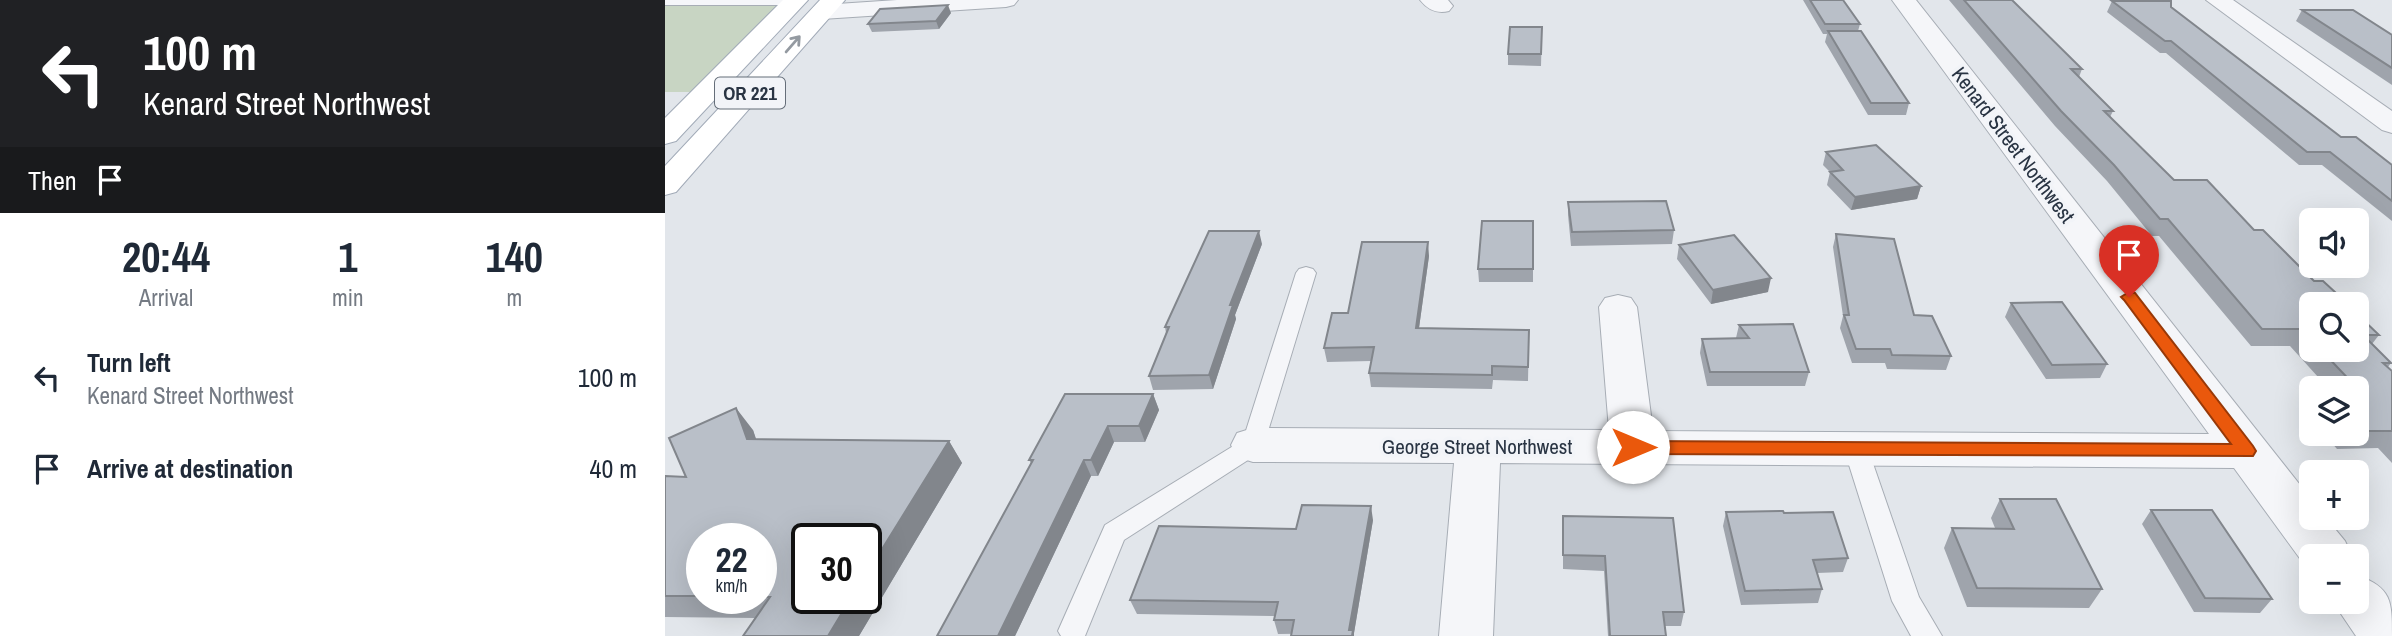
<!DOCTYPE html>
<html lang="en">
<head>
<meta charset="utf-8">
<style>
  :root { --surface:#fff; --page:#f2f2f3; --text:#1f2937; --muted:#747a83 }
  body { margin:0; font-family:"Archivo Narrow",sans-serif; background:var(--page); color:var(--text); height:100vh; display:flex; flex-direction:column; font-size:26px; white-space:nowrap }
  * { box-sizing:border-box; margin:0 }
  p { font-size:23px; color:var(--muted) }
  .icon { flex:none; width:38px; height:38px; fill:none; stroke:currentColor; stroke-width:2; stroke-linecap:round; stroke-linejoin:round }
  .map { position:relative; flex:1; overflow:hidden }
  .side { display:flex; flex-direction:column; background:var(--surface); width:665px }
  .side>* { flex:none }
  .hud { background:#202124; color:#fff; overflow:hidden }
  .buttons { position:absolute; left:1634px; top:208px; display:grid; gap:14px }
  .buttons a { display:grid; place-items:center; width:70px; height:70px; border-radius:10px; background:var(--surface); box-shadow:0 7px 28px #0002; font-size:35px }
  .speed { position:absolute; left:21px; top:523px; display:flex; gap:14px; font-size:35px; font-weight:700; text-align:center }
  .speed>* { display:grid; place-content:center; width:91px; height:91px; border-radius:50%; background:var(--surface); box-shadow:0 7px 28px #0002; line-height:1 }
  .speed small { font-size:18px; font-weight:400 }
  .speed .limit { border:4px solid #111; border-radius:10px; background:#fff; color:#111 }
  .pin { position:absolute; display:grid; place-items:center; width:60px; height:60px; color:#fff; margin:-72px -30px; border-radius:50% 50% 50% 0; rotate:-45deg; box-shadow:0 0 7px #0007 }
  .pin .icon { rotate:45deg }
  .me { position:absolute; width:77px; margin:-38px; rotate:90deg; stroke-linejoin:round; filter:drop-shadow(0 0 5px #0008) }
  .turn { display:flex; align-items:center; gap:24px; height:147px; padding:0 28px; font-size:32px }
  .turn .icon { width:91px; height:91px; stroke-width:2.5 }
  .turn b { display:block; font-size:49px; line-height:60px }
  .then { display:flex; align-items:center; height:66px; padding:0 28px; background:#0003; gap:14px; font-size:26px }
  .eta { display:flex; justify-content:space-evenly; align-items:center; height:119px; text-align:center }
  .eta b { font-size:42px; font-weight:700; line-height:49px }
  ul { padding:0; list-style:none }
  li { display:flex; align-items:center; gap:21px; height:91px; padding:0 28px }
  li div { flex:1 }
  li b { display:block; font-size:26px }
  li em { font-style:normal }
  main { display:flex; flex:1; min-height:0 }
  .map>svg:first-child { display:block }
  .green { fill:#c8d5c3 }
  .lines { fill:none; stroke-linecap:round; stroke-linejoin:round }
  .lane-casing { stroke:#a7adb5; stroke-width:2 }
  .street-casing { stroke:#a7adb5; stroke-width:2 }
  .primary-casing { stroke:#a1aab7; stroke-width:2 }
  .lane { fill:#f5f6f9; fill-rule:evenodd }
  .street { fill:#f5f6f9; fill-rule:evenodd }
  .primary { fill:#fff; fill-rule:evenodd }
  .wall { fill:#9fa4ac; fill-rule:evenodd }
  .shaded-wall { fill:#82868c }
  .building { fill:#b9bfc8; stroke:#82868c; stroke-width:2 }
  .oneway { stroke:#949aa1 }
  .route { fill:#ea580c; stroke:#983908; stroke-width:2 }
  .labels { text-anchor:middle; stroke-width:7; stroke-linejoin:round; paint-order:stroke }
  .shield { fill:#f2f4f8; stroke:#656e79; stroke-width:2 }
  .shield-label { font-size:19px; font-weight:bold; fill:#293443 }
  .street-label { font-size:21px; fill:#293443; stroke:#f2f4f8 }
</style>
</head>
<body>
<main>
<section class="side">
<div class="hud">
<div class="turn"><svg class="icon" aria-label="left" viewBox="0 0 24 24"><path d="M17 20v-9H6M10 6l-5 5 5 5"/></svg><div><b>100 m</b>Kenard Street Northwest</div></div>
<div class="then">Then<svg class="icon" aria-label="arrive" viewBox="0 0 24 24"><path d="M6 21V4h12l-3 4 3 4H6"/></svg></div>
</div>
<div class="eta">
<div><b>20:44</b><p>Arrival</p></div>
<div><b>1</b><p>min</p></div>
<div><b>140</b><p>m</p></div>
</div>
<ul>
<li><svg class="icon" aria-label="left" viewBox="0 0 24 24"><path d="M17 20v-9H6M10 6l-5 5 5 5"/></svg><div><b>Turn left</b><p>Kenard Street Northwest</p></div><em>100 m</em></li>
<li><svg class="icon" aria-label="arrive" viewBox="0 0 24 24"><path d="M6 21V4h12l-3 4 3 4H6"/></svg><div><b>Arrive at destination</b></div><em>40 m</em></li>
</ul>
</section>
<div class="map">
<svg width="1727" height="636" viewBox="0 0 1727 636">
  <rect width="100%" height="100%" fill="#e2e6eb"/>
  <path class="green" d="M0,0H132L51,92H0Z"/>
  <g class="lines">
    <g class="lane-casing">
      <path id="lane" d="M0,0H136V1L130,5H0Z
        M641,267L648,269L651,273L597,451L459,540L420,636H396L393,631L440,525L578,440L631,273L634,269Z
        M1191,440L1200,443L1203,449L1254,597L1277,636H1246L1227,601L1179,449L1182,443Z"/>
    </g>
    <g class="street-casing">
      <path id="street" d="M232,0H353L349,5L341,7L157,19L149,17L145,12L149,7L157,5Z
        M755,0H783L788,6L784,11C772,14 763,10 755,0Z
        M1227,0H1251L1647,500V518H1661L1680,541L1687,556H1647V571H1644L1569,468L835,463L828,636H774L789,463L588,462L572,457L566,445L572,433L588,428L944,430L934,307L940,298L953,295L966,298L972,307L988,431L1544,434Z
        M1541,0H1568L1727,111V133L1717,130Z
        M1692,575C1727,588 1727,601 1727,636H1691L1668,602H1692Z"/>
    </g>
    <g class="primary-casing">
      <path id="primary" d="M118,0H143L11,141L0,144V118Z
        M155,0H180L11,192L0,195V166Z"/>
    </g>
    <use href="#lane" class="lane"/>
    <use href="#street" class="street"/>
    <use href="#primary" class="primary"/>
  </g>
  <path class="wall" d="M1138,0H1178L1195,24L1193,31L1244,103L1241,115H1203L1160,42L1162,34H1158Z
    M1284,0H1347L1417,69L1414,77L1448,111L1445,117L1509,180L1647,304V350H1692V314L1714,335L1707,344L1726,363L1723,367L1727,371V463L1713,448L1672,449L1659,434H1692V388H1663L1625,346H1586L1494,236H1487L1442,181L1390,126Z
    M1447,1L1506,7L1676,137L1727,165V221L1657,165H1634L1501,53H1495L1442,12Z
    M1637,10L1727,35V85L1631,21Z
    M286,13L274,29L207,32L203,24Z
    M877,27L876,66L843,65V54Z
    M1161,152L1256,186L1252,199L1186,210L1162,185L1165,172L1158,165Z
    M903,202L1009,230L1007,244L906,246L903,215Z
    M868,221V282H814L813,269Z
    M1171,234L1286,356L1281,370L1222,369L1220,363H1187L1175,328L1178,316L1168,247Z
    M597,244L570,315L571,319L548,389L488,390L484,376L501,333L500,327Z
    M1014,245L1103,292L1046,304L1012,259Z
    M764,256L754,328L864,330L863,381L828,380L827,389L706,387L704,373L706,361L662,362L659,348L683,313Z
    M1346,303L1442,364L1435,378L1381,379L1340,317Z
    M1074,325L1144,372L1140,386H1042L1035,353L1037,339L1071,338Z
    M1647,393V420L1636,408Z
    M488,394L494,410L480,442H449L433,476H426L350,636H272L366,463L364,460Z
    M88,430L91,440L284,441L297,463L194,636H78L90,618L0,617V476L21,477ZM37,539H96V598H37Z
    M1335,499L1437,589L1424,608L1302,607L1279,548L1287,528H1330L1326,518Z
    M1486,510L1607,599L1595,613L1529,612L1477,524Z
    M1061,512L1183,558L1178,572L1152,573L1157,589L1153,603L1076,605L1058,526Z
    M898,516L1019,612L1016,626H1000L1001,636H943L939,571L898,569Z
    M708,520L689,633L613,634L609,620L610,616L472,614L465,600L631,529Z"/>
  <path class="shaded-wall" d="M283,5L286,13L274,29L271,21Z
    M1256,186L1252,199L1186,210L1190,197Z
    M594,231L597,244L570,315L571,319L548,389L544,375L565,305Z
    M763,242L764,256L752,342L751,328Z
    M1106,278L1103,292L1046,304L1048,290Z
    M488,394L494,410L480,442L474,426Z
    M71,408L88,430L99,462L82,439Z
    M443,426L449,442L433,476L426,460Z
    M284,441L297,463L194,636H163L186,598H201V575Z
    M419,460L426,476L350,636H333Z
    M706,506L708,520L689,633V636H685L684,630Z"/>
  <path class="building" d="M1145,0H1178L1195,24H1160Z
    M1299,0H1347L1417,69H1406L1448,111H1439L1509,180H1542L1589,230H1598L1649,281H1658L1683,304H1647V340L1636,329H1597L1503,219H1495L1449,165L1396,111Z
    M1447,1H1506V7L1676,137H1691L1727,165V201L1665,152H1642L1506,41H1500Z
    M283,5L271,21L203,24L215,9Z
    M1637,10H1688L1727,35V68Z
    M845,27H877L876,54H843Z
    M1163,31H1196L1244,103H1206Z
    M1211,145L1256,186L1190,197L1165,172L1178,170L1161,152Z
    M1001,201L1009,230L907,232L903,202Z
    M817,221H868V269H813Z
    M544,231H594L565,305H568L544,375L484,376L504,327H500Z
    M1171,234L1229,239L1249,315L1267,316L1286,356L1227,355L1225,349H1191L1179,315H1184Z
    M1069,235L1106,278L1048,290L1014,245Z
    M697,242H763L751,328L864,330L863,367L827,366V375L704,373L709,347L659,348L667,313H683Z
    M1397,302L1442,364L1387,365L1346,303Z
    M1692,314L1714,335H1698L1726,363H1718L1727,371V431H1692V390H1694L1656,350H1692Z
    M1128,324L1144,372H1045L1037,339L1084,338L1074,325Z
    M400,394H488L474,426H443L426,460H419L333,636H272L368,460H364Z
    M71,408L82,439L284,441L201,575V539H142V598H186L163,636H78L105,597H96V539H37V596H0V476L21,477L4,438Z
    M1335,499H1391L1437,589L1312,588L1287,528L1349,529Z
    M637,505L706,506L684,630H688L687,636H626L629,620H609L613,602L465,600L494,526L631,529Z
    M1486,510H1547L1607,599L1540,598Z
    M1118,511L1119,513L1168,512L1183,558L1148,560L1157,589L1080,591L1061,512Z
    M898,516L1008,518L1019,612H998L1001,636H945L940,556L898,555Z"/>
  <defs><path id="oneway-shaft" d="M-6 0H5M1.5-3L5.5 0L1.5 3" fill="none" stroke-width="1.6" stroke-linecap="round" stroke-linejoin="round" transform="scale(1.75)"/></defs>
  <use class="oneway" href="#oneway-shaft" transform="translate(128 44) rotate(-49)"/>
  <path class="route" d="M1464,292L1470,293L1588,446L1591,451L1588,456L968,454L962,452L959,447L962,443L968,441L1566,444L1459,300L1456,297Z"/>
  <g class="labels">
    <rect class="shield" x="50" y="77.5" width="70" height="31" rx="5"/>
    <g class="shield-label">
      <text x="85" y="100">OR 221</text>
    </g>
    <g class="street-label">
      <text transform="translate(1348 145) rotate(53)" y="7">Kenard Street Northwest</text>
      <text x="812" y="454">George Street Northwest</text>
    </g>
  </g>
</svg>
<div class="buttons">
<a><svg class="icon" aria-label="sound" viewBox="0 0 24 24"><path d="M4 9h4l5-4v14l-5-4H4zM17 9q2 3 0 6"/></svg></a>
<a><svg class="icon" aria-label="search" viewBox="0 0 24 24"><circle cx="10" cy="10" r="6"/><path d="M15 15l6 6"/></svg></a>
<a><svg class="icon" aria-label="layers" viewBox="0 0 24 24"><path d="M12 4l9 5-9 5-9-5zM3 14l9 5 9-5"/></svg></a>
<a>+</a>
<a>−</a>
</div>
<div class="speed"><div>22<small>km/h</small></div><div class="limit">30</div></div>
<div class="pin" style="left:1464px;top:297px;background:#d93025"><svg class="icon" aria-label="arrive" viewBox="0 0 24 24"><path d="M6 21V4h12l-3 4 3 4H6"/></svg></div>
<svg class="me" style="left:968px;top:447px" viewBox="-20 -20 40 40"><circle r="19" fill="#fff"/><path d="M0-13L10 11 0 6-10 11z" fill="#ea580c"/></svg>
</div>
</main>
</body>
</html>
